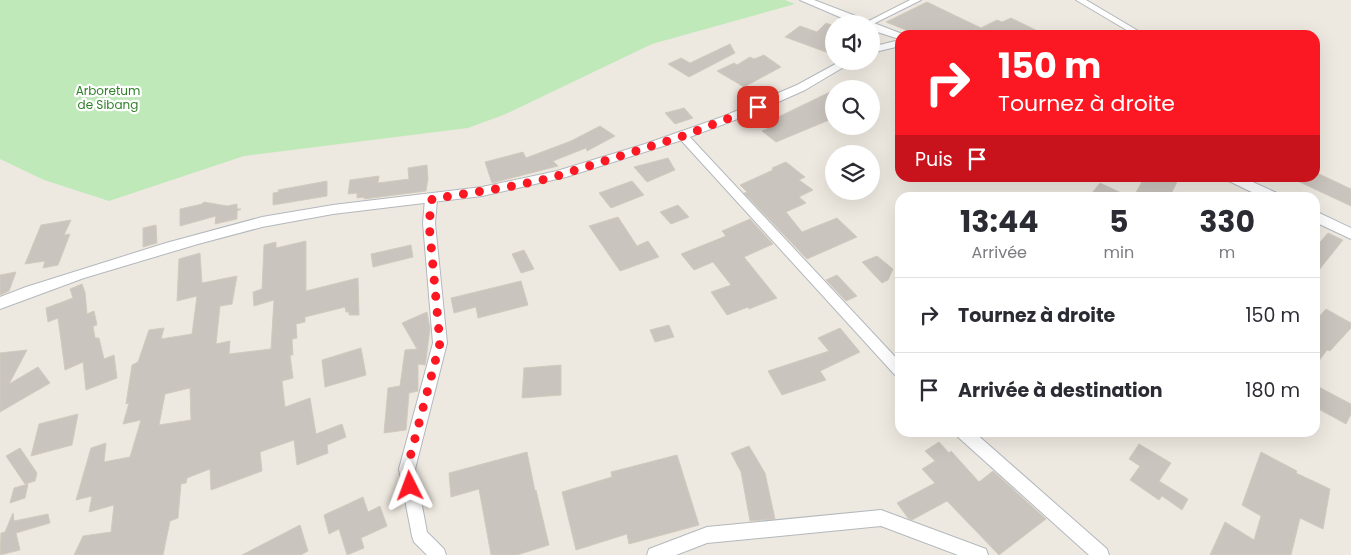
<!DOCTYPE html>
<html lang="fr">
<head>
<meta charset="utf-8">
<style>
  :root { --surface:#fff; --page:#f2f2f3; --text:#2b2b33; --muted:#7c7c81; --line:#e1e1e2 }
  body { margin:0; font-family:Poppins,sans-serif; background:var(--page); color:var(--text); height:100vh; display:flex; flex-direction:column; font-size:19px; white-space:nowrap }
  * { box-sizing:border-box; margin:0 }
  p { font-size:16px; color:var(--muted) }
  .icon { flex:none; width:28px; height:28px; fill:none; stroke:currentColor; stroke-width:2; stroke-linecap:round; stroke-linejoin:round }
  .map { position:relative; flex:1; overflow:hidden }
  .side { position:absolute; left:895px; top:192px; width:425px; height:245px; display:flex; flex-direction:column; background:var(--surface); border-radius:15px; box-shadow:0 5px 20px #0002 }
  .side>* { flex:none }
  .top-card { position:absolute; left:895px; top:30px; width:425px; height:152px; border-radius:15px; box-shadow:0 5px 20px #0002; background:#fc1823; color:#fff; overflow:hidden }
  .tools { position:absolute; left:825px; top:15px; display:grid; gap:10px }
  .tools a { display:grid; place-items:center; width:55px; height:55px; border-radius:50%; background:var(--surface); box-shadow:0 5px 20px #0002; font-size:25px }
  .pin { position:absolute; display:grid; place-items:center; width:42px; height:42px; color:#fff; margin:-21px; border-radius:10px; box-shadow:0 2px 8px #0006 }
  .me { position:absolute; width:55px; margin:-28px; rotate:357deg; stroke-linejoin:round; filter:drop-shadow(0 0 4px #0008) }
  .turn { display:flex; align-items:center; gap:18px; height:105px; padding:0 20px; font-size:22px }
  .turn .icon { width:65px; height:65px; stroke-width:2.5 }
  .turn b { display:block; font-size:35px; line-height:42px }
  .then { display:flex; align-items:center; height:48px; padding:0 20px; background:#0003; gap:10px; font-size:19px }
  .eta { display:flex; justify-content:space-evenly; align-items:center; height:85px; text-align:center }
  .eta b { font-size:30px; font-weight:700; line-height:35px }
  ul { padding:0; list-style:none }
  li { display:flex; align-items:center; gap:15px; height:75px; padding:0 20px; border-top:1px solid var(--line) }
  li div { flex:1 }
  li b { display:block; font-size:19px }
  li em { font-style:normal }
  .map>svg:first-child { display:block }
  .green { fill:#bfe9b9 }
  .building { fill:#c9c4bd; stroke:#d3cabe; fill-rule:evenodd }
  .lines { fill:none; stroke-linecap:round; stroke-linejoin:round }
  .minor-casing { stroke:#b3b8bd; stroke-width:2 }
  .tertiary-casing { stroke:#b3b8bd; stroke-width:2 }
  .minor { fill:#fff; fill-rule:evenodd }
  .tertiary { fill:#fff; fill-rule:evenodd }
  .route { stroke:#fc1823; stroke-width:9; stroke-dasharray:0 16.2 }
  .labels { text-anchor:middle; stroke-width:4.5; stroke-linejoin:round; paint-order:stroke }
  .far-park-label { font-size:12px; fill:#31822a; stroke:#fff }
</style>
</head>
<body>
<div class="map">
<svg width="1351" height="555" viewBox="0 0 1351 555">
  <rect width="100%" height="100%" fill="#eee9e0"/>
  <path class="green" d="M0,0H785L795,4L652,44L506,114L468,128L244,156L109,201L44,180L0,159Z"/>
  <path class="building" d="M927,2L981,28L997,20L1002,22L1011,18L1046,35H918L886,22Z
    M826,23L834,26V55L785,37L800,26L817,32Z
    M730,44L735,53L689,77L668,64L681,58L690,63Z
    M764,55L781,67L744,87L717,71L734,63L737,65L750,57L754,59Z
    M834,90V118L776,142L762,131L774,126L768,122Z
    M684,108L693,118L675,124L665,113Z
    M600,126L615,136L587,151L586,148L553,161L558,166L492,183L485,162L523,152L526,158L571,141Z
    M668,158L675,170L647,182L634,167Z
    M786,162L805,177L799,180L813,190L799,197L806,203L786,212L802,232L837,218L857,237L807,259L787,238L744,193L747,192L740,185L773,170L772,168Z
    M427,165L428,179L426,191L364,199V197L357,198V193L348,194L350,180L379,176L378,183L409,179L408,168Z
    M1315,172L1351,189V206L1291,178H1315Z
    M1144,178H1179L1169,198H1133Z
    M327,181V196L273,205V193L279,192L278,190Z
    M632,181L644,195L611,208L599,193Z
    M1100,183L1132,198H1088Z
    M204,202L227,206L237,204V209H241L237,211V219L215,224L216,216L180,226V209L202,204Z
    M678,205L689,217L671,224L660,212Z
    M618,217L637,246L648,241L659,257L620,271L589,226Z
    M750,219L773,244L744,257L777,298L749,309L748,307L727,315L711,292L731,285L713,262L694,270L681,254L726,236L722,231Z
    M71,220L64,235L70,234L58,265L43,268L45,261L25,264L41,225Z
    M156,225L157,243L143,247V228Z
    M1328,233L1343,240L1315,275V248Z
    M306,241V291L358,278L359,315H349V312H346L345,307L305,317V322L296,324L297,338L292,339L293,355H290L293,378L282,381L285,407L310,398L316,434L342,424L346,437L327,445L328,453L297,465L294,440L260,452L262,471L211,490L210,469L187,478L186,483L181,484L178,518L170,521L163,555H74L83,536L111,532L114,505L89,512L92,496L76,500L91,448L106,443L104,462L130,457L141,420L123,424L129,403L126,404L132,365L138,362L149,330L164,328L161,339L192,334L197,296L177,301L179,259L200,253L202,283L237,276L232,304L220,306L216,344L230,341L229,354L271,349L274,300L254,306L253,292L262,289L264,245L276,242V248ZM190,388L191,420L159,425L165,394Z
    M411,245L413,257L373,267L371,254Z
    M524,250L534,269L521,273L512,254Z
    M877,256L893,269L888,280L882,283L862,262Z
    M16,272L9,291L0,295V275Z
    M837,275L857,296L846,301L826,280Z
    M521,281L528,305L478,318L476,307L454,313L451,298Z
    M82,284L85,292L87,314L94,311L97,325L93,326L95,338H99L104,359L114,355L117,378L86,390L83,362L65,370L58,318L48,322L46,308L73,298L70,289Z
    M1326,309L1351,323V328L1330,351L1327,350L1315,366V321Z
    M427,312L430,328L426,360L425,365L418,364V391L409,393L406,430L384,433L388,388L400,386L405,350L417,349L402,323Z
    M669,325L674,337L655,342L650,330Z
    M840,328L860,352L820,371L826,380L782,395L768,371L829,351L818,338Z
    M361,348L366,375L325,387L322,360Z
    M27,350L9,384L38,367L50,383L0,412V353Z
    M561,365V395L522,398L524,368Z
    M1315,385L1351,404V414L1346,424L1315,407Z
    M78,414L72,445L31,456L39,424Z
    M939,442L949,453L951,451L979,482L993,471L1046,519L999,555L947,501L912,520L908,518L897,503L935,483L922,469L935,461L925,451Z
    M1139,444L1171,463L1159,481L1188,499L1182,510L1162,496L1159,500L1130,480L1140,466L1129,459Z
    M749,446L765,473L775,519L750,521L741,472L731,453Z
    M20,448L37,473L35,481L25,484L6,456Z
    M527,452L535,491L536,490L549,545L517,555H491L479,489L451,497L449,473Z
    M1261,452L1297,471L1296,473L1330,489L1323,529L1300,518L1291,555H1210L1225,522L1254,540L1261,516L1242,505Z
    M677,455L699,525L629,544L627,534L576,550L562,492L612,477L611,472Z
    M28,484L25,498L10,503L14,488Z
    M363,497L368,512L380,506L387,526L361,538L364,548L347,555L339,529L329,534L324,515Z
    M13,513L14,521L48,514L50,523L16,533L20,550L0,555L1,533L5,532Z
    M300,525L308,551L301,555H242Z"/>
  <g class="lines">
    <g class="minor-casing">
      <path id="minor" d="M910,0H921L871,25L863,24Z
        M1076,0H1086L1145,35H1135Z
        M683,133L687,134L900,362V377L895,375L679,138L678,136L679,134Z
        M431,195L437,199L435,223L447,343L415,469L427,532L444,549L446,555H427L414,542L412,536L399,469L433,343L423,223L425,199Z
        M956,432H974L1107,549L1109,555H1089L958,437Z
        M881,510L986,549L988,555H958L881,526L707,543L676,555H647L649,549L707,527Z"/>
    </g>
    <g class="tertiary-casing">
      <path id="tertiary" d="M800,0H814L905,35H900V39L896,38L871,30V24H856Z
        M900,40V46L871,53V47Z
        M841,61H854L805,90L756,112L679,141L566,177L482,196L333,214L262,227L198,244L84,278L0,309V297L26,287L166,243L262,217L333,205L482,187L557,171L645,144L722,117L797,85Z
        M1227,178H1244L1281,195L1282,198H1264L1229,181Z
        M1315,211L1351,228V239L1315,222Z"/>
    </g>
    <use href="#minor" class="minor"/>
    <use href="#tertiary" class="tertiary"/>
  </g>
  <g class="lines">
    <path class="route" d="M410,486L407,469L440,343L429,223L432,199L508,187L551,178L683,136L758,107"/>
  </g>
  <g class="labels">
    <g class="far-park-label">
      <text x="108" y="95">Arboretum<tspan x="108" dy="14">de Sibang</tspan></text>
    </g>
  </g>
</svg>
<div class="tools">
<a><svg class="icon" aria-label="sound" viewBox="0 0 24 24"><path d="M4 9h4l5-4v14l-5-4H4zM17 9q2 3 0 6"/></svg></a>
<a><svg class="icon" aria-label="search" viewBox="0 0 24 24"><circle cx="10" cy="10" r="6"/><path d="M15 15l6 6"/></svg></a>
<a><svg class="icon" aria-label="layers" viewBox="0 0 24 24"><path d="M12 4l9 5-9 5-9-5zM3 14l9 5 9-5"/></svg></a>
</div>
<div class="pin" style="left:758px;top:107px;background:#d93025"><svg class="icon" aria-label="arrive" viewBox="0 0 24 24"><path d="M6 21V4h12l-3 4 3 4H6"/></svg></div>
<svg class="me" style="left:410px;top:486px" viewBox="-20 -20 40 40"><path d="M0-17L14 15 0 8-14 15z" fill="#fc1823" stroke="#fff" stroke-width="4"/></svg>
<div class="top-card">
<div class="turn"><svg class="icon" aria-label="right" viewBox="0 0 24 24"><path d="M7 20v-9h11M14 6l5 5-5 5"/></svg><div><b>150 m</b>Tournez à droite</div></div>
<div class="then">Puis<svg class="icon" aria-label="arrive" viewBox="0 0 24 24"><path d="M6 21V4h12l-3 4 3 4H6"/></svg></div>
</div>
<section class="side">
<div class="eta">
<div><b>13:44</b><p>Arrivée</p></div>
<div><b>5</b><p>min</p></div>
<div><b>330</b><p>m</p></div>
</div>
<ul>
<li><svg class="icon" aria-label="right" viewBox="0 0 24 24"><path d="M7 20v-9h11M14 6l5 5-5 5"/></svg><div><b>Tournez à droite</b></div><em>150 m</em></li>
<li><svg class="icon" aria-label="arrive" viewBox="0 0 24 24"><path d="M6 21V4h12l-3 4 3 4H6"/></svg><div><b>Arrivée à destination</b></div><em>180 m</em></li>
</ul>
</section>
</div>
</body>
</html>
